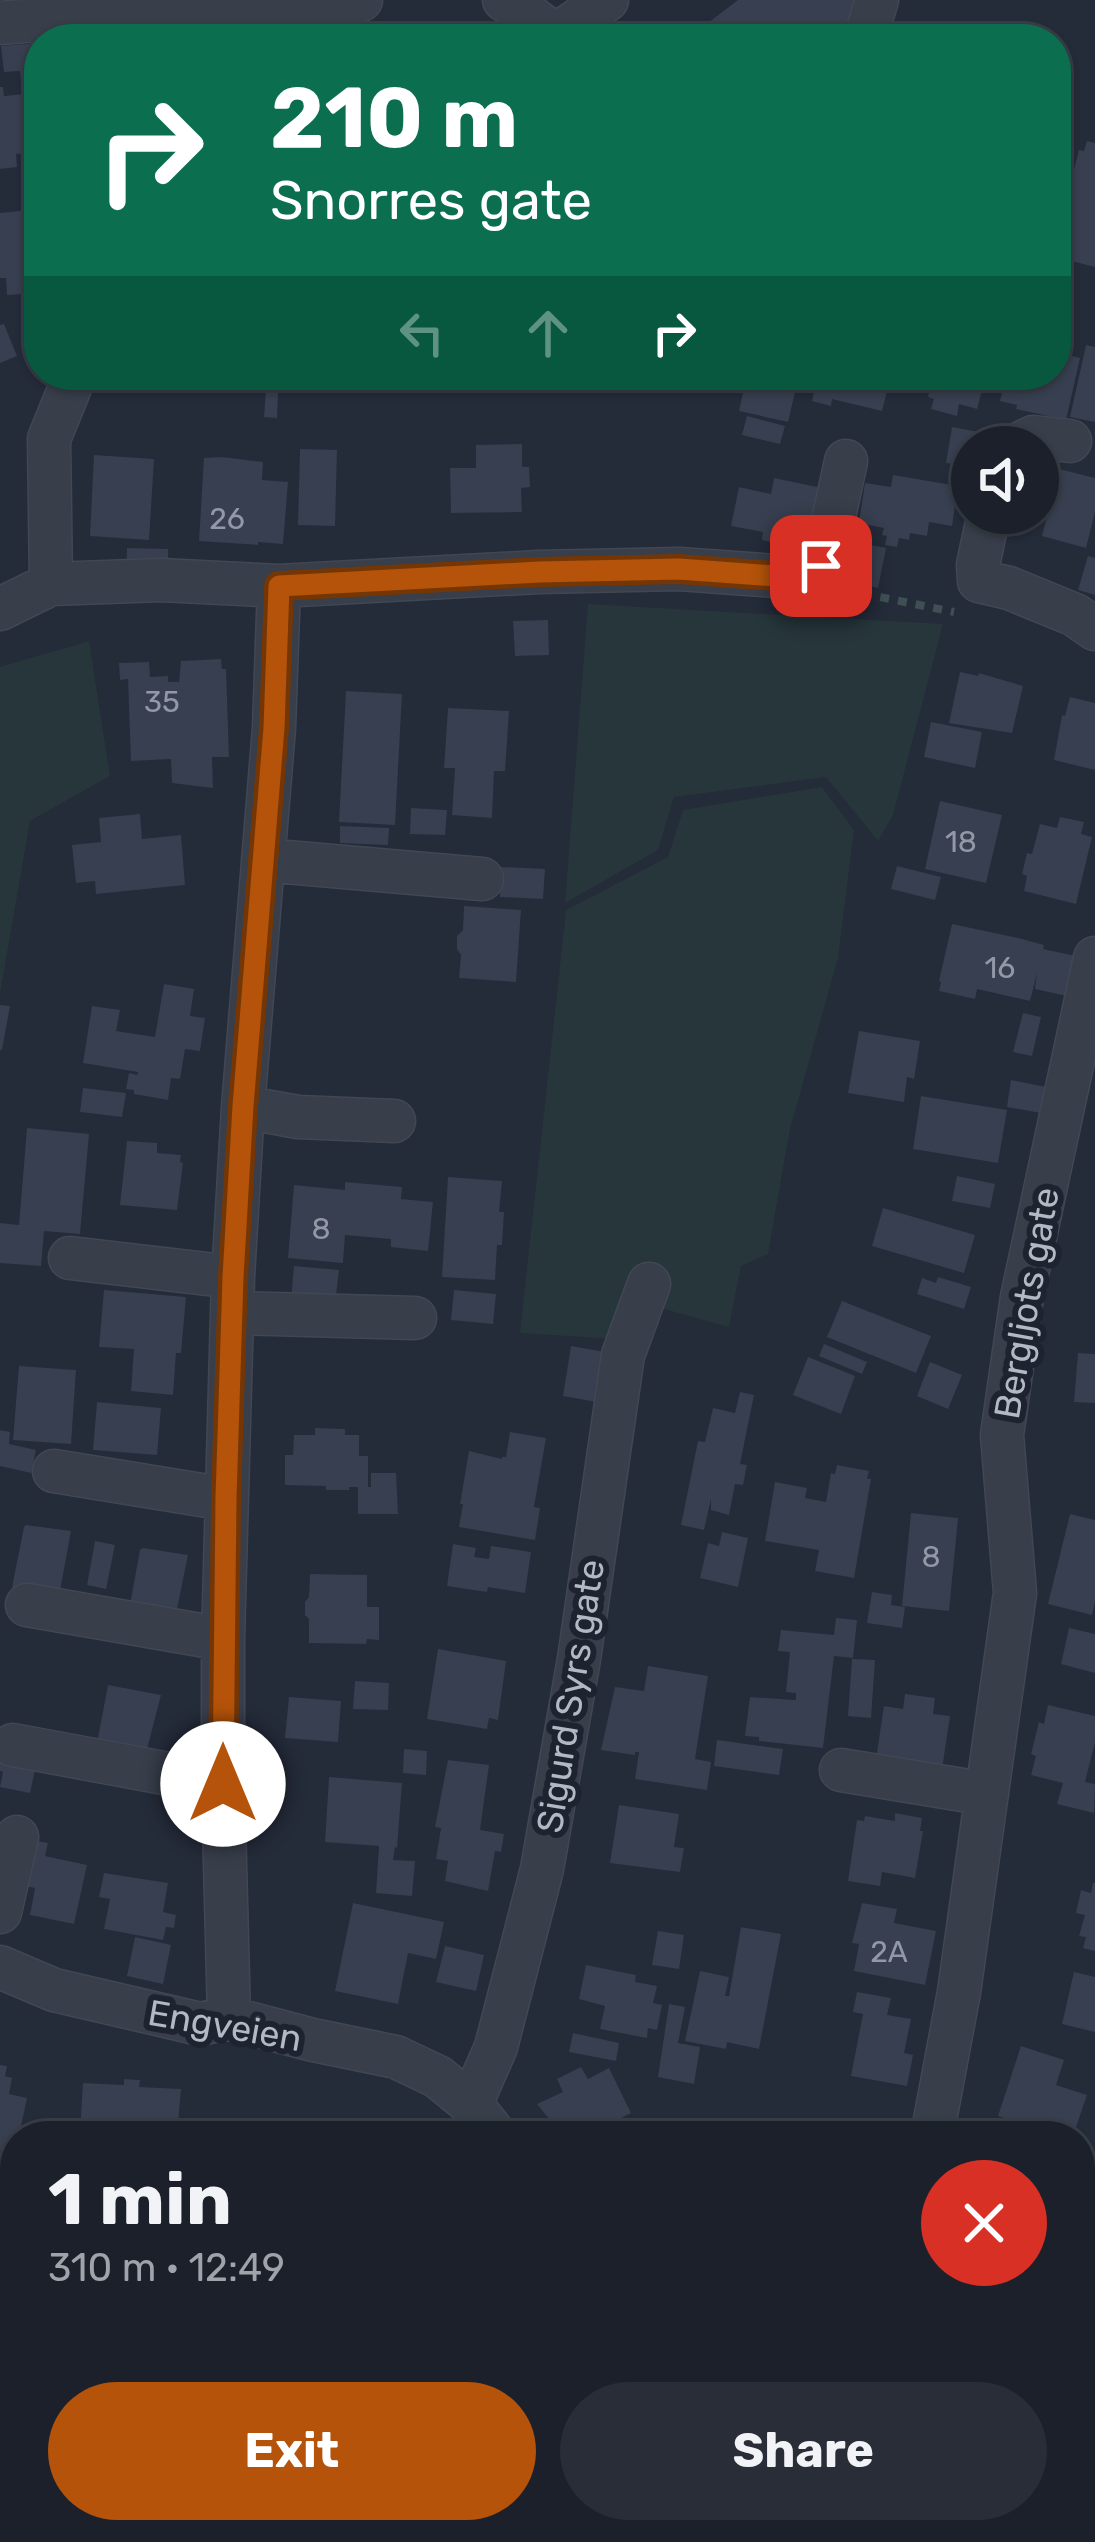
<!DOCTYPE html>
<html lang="en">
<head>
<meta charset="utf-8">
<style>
  :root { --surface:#1b202b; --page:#282d37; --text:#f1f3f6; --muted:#a0a3a9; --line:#393e47; --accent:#b45309 }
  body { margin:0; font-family:Rubik,sans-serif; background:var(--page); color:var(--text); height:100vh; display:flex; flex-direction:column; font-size:45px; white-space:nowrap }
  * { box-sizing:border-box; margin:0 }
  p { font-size:39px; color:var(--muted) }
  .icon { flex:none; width:66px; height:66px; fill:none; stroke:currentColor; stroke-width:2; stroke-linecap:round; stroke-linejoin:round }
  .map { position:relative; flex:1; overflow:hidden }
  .drawer { position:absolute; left:0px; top:2121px; width:1095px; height:423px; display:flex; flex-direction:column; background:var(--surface); border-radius:48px 48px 0 0; box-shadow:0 3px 9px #0004,0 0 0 3px var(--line) }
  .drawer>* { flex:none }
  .top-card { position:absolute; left:24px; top:24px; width:1047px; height:366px; border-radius:48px; box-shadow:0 3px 9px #0004,0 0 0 3px var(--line); background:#0b6e4f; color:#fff; overflow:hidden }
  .tools { position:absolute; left:951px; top:426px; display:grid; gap:24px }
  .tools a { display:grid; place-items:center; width:108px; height:108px; border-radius:50%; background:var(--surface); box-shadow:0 3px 9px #0004,0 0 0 3px var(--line); font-size:60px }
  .pin { position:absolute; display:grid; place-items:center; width:102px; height:102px; color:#fff; margin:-51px; border-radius:24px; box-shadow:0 6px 18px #0006 }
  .me { position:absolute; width:132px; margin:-66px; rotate:0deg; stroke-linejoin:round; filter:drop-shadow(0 0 9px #0008) }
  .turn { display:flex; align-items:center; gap:42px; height:252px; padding:0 48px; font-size:54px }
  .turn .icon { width:156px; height:156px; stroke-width:2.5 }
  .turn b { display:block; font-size:84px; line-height:102px }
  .lanes { display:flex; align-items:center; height:114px; padding:0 48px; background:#0003; justify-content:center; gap:60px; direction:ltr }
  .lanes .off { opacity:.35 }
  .round { display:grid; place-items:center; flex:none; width:126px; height:126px; border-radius:63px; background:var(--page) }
  .head { display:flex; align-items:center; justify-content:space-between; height:204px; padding:0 48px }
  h1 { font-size:72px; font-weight:700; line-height:90px }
  .primary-button { display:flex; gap:24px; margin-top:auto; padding:24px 48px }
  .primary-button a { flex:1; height:138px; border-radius:72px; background:var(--accent); color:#fff; font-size:48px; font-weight:700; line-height:138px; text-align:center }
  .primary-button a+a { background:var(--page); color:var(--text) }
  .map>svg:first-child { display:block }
  .green { fill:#26363a }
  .building { fill:#373f50 }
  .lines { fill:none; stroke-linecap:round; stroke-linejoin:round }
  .minor-casing { stroke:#414753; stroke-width:45 }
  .path { stroke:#3f4f53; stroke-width:8; stroke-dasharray:9 9; stroke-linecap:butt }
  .minor { stroke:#383e4a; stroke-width:42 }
  .route-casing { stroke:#753606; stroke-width:30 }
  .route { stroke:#b45309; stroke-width:21 }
  .labels { text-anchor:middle; stroke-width:12; stroke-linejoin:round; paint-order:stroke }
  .number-label { font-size:30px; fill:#9298a6 }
  .street-label { font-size:36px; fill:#b3b8c5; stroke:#1d232f }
</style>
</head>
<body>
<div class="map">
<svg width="1095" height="2542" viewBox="0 0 1095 2542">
  <rect width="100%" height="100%" fill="#242b39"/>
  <path class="green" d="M588,604L943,624L893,815L878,841L826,777L674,797L658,850L565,903Z
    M89,641L110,776L30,821L0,994V667Z
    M822,787L854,830L838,958L790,1129L768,1254L741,1266L729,1327L664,1309L661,1271L634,1269L612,1339L520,1333L566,910L668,857L683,810Z"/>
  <path class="building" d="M738,0H862L852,8L860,19L833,39H714L704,26Z
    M39,43V80L21,82L20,71L4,72L1,46Z
    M0,87H3L4,96L25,94L29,127H32L34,145H31V153L16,154L17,167L0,169Z
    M1087,141L1095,143V267L1056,257V239L1079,150L1084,151Z
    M39,209V293L7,295L6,278H0V213Z
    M4,324L17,356L0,363V325Z
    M1056,343L1071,346L1068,355L1080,358L1066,420L1016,409L1017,405L1000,401L1006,375H1056Z
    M1086,345L1095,347V422L1070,417Z
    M206,375H283L281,392H278L277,418L264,417L266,390L205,385Z
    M747,375H799L788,422L739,411Z
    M818,375L838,378L839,375H891L882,411L832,399L831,406L812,401Z
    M933,375H986L977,409L959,404L957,416L931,409L934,399L928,397Z
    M747,416L785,426L780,444L742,435Z
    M952,427L990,434L988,447H972V467L946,463Z
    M522,444V467H529L530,487L521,488L522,512L451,513L450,468H476V445Z
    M300,449L337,450L335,526L298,525Z
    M94,455L154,459L149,540L90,536Z
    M222,457L263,462L262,480L288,482L283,544L258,542V545L199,541L204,458Z
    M1059,469L1095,478V512L1086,548L1042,536Z
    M893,475L958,486L952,526L929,522L927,536L910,533L909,540L899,538L897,547L885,545L887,536L882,535L884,528L859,523L865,483L891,487Z
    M774,478L822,488L809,550L762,540L763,532L731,526L739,487L771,494Z
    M852,541L886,548L878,588L844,580Z
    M127,548L168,549V578L126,577Z
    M1088,556L1095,558V595L1078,590Z
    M548,620L549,655L515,656L513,621Z
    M221,659L222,669H226L229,757H212L213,788L172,783L171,759L131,761L128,679L120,680L119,663L149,662L150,677L168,676V682H179L181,661Z
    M960,672L978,676L979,673L1023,686L1012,733L949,723Z
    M346,691L402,694L395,825L339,822Z
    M1070,697L1095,703V770L1054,760L1062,715L1065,716Z
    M448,708L509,711L505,771H494L492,818L452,815L455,768H444Z
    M931,722L982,732L975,768L924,757Z
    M940,801L1002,815L986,883L925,869Z
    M411,808L447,810L445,835L410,834Z
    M140,814L142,839L181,835L185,885L96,894L95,881L76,883L72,845L101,842L99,818Z
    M1060,817L1084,822L1081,834L1092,837L1076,904L1024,891L1027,876L1022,874L1027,853L1032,854L1040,824L1057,828Z
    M340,826L389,828L388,845L340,843Z
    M897,866L941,877L935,900L891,889Z
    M501,867L545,869L543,899L500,897Z
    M464,906L521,910L516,982L459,978L461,955L457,949V936L463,930Z
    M952,924L1018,938L1044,945L1043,949L1076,956L1067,996L1035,989L1037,973L1030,1001L977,989L975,999L939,991L941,982L939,981Z
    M164,984L194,989L190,1016L205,1018L200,1051L185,1049L180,1079L171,1078L168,1100L134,1094V1090L126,1089L129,1073L137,1075L138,1072L83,1063L92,1006L120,1010L116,1031L155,1037Z
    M0,1005L10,1006L2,1050H0Z
    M1023,1013L1041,1017L1032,1056L1013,1052Z
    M859,1031L920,1041L914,1079L907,1077L904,1102L848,1093Z
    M1011,1080L1046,1087L1041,1113L1007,1107Z
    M83,1088L126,1093L122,1117L80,1112Z
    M921,1096L1007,1110L998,1163L913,1149Z
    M27,1128L89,1134L80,1234L44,1231L41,1266L0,1263V1223L19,1225Z
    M127,1141L157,1143V1153L181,1155L180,1162L183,1163L177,1210L120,1205Z
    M957,1176L995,1184L990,1208L952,1201Z
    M448,1177L502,1181L499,1212H504L502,1245H497L495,1280L442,1277Z
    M345,1182L402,1187L401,1199L433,1202L428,1251L391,1247V1239L345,1235L343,1263L288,1258L294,1185L345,1190Z
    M883,1208L975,1235L964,1273L872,1246Z
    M294,1266L339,1270L335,1304L291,1300Z
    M938,1277L971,1287L964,1309L917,1294L922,1278L936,1283Z
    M104,1290L186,1297L181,1353H176L173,1395L131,1391L134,1349L99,1347Z
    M454,1290L496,1294L493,1324L451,1320Z
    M842,1301L931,1336L916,1373L827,1337Z
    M824,1344L867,1362L862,1374L819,1356Z
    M571,1346L611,1353L602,1403L563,1396Z
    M1078,1353L1095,1354V1403L1074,1402Z
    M808,1357L855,1376L841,1414L793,1395Z
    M930,1362L962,1375L948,1409L917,1396Z
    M19,1366L76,1370L71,1444L13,1440Z
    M740,1392L754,1395L740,1464L747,1465L743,1485L735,1484L729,1515L711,1510V1499L704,1530L681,1525L698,1441L705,1442L713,1408L735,1413Z
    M97,1402L161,1408L157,1455L93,1450Z
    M315,1428L345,1429V1435H359V1456H368V1487H371V1473H396L398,1514H358V1487H349V1490H326V1486L285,1485V1455H293L294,1435H315Z
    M0,1430L10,1432L9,1444L36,1450L31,1473L0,1466Z
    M510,1432L546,1438L534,1507L540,1508L535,1540L459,1527L463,1504H460L469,1451L502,1459V1457H506Z
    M837,1465L869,1471L867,1479H871L854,1578L815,1571L819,1550L765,1541L775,1482L807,1488L805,1498L826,1502L831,1473L835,1474Z
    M911,1513L958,1518L949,1611L902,1606Z
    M1070,1514L1095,1520V1602L1092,1615L1048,1604Z
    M26,1525L71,1531L60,1591L55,1595L12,1587L24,1527Z
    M722,1532L748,1538L738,1587L700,1578L708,1543L719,1546Z
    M95,1541L115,1545L106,1589L87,1585Z
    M453,1544L476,1548L474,1557L489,1559L491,1546L531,1552L525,1593L488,1587L487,1592L447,1586Z
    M143,1548L188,1555L176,1614L129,1610L140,1550Z
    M310,1574L367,1575V1607H379V1640L367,1639L366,1644L309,1643V1619L305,1615V1602L309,1597Z
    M872,1592L892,1595L891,1605L905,1607L902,1628L867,1623Z
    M836,1618L857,1620L853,1658L834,1656L823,1748L759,1741V1737L745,1736L750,1697L796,1700V1693L786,1692L790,1652L778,1651L781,1630L834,1635Z
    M1069,1628L1095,1634V1673L1061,1664Z
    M438,1649L506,1661L498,1720L489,1718L487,1729L427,1719Z
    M852,1659L875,1660L871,1718L848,1716Z
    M648,1666L708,1676L695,1759L711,1762L707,1790L635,1779L639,1752H635V1755L601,1750L615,1687L644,1691Z
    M355,1681L389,1683L388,1710L353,1709Z
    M108,1685L161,1695L146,1753L97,1743Z
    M905,1694L935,1698L933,1714L950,1716L942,1769L876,1759L884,1706L903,1709Z
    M289,1697L341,1701L338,1742L285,1738Z
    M1048,1705L1095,1716V1742L1085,1782L1095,1784L1094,1813L1057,1804L1063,1783L1031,1775L1036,1756L1031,1754L1039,1722L1044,1724Z
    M717,1740L783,1749L779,1775L714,1766Z
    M404,1749L427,1751L426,1775L403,1773Z
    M0,1754L37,1761L30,1793L0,1787L3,1772L0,1771Z
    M448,1760L489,1765L480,1830L504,1834L501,1852L495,1851L488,1891L445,1881L448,1861L436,1859L441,1828L435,1827Z
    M329,1777L402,1783L397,1848L395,1847L393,1860L415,1861L412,1896L376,1893L379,1846L325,1842Z
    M619,1805L679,1814L674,1847L684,1848L680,1872L610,1863Z
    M895,1813L922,1818L920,1831H923L915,1878L882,1872L880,1886L848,1881L857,1820L864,1821L865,1816L895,1821Z
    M26,1839L48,1843L45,1856L87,1865L74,1924L30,1915L35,1888L16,1884Z
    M104,1873L168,1883L163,1912L176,1915L174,1928L166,1927L163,1940L104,1929L110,1899L99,1897Z
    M1093,1883H1095V1951L1083,1948L1086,1937L1079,1936L1085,1915L1076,1913L1081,1890L1091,1893Z
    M353,1903L444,1922L436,1959L408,1953L398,2004L335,1991Z
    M862,1903L897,1909L894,1923L936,1931L925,1985L854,1971L859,1944L852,1943Z
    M741,1927L781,1934L759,2049L727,2042L726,2049L685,2041L700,1971L729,1977L725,1996H729Z
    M658,1931L684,1935L679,1969L652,1965Z
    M135,1937L171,1945L163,1984L127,1976Z
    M445,1946L484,1955L476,1991L436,1982Z
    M586,1965L636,1975L635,1982L657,1986L653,2003L662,2005L657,2030L648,2028L647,2038L600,2029L605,2006L579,1999Z
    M1074,1972L1095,1977V2032L1062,2024Z
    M857,1992L891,1998L887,2015L911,2019L904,2053L913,2055L907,2086L851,2076L863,2014L853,2012Z
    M669,2004L685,2007L678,2043L700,2047L694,2084L658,2077Z
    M573,2033L619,2043L616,2061L569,2052Z
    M1021,2046L1064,2060L1056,2085L1087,2095L1073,2136H1060L998,2116Z
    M0,2065L7,2066L5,2076L12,2078L9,2094L27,2098L19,2136H15V2154L0,2151Z
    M581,2067L588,2079L609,2068L631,2113L586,2136H563L537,2104L563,2092L557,2079Z
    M124,2079L140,2080L139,2087L181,2089L177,2136L80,2133L83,2083L124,2085Z
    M385,2119L404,2122L402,2136H382Z
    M300,2121L375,2134V2136H297Z
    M0,2204L15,2207V2273L0,2270Z
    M59,2529H83L96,2542H46Z
    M106,2529H140L153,2542H103L111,2534Z
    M466,2529H535L533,2542H464Z
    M938,2529H994L991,2542Z"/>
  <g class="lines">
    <g class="minor-casing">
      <path id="minor" d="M504,0L514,4L555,35
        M0,23L134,12L361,0
        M550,39L607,0
        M865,39L877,0
        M75,375L49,439L51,584L161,580L279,586L539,572L679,569L803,578L816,571L825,558L846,461
        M1013,447L1033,437L1070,441
        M989,513L978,565L979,581L1009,588L1075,615L1095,629
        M0,609L51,584
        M263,860L482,879
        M243,1107L298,1117L394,1121
        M70,1258L233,1277
        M232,1313L415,1318
        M54,1471L226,1499
        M27,1605L223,1639
        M13,1745L223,1784
        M841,1770L987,1794
        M0,1912L17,1837
        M0,1967L54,1990L200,2024L229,2018L313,2040L396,2057L438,2077L471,2104L496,2136
        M229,2018L223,1784V1639L233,1277L243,1107L274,728L279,586
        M471,2104L496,2047L542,1869L579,1659L623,1355L649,1284
        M932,2136L959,1992L1015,1593L1002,1435L1022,1297L1095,958
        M1080,2221L1095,2227
        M1080,2399L1095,2347
        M0,2438L15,2441
        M699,2529L750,2538L821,2536L849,2542
        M240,2542L254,2529
        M1039,2542L1043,2529"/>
    </g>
    <path class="path" d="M845,590L954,612"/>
    <use href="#minor" class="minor"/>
  </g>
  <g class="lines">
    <g class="route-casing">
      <path id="route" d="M223,1784L226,1498L233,1277L243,1106L274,728L279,586L539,572L679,569L803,578L821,566"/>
    </g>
    <use href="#route" class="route"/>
  </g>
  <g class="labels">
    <g class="number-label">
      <text x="227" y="529">26</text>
      <text x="162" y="712">35</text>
      <text x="961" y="852">18</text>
      <text x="1000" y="978">16</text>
      <text x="321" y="1239">8</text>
      <text x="931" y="1567">8</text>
      <text x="889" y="1962">2A</text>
    </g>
    <g class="street-label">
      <text transform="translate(1026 1303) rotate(-80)" y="13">Bergljots gate</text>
      <text transform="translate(570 1696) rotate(-81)" y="13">Sigurd Syrs gate</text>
      <text transform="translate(225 2025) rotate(10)" y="13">Engveien</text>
    </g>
  </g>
</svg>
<div class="tools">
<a><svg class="icon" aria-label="sound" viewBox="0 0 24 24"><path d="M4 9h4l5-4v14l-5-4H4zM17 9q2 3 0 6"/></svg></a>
</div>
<div class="pin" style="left:821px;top:566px;background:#d93025"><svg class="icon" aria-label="arrive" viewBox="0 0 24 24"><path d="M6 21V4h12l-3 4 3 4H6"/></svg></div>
<svg class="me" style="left:223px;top:1784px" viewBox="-20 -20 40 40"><circle r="19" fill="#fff"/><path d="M0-13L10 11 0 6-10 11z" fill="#b45309"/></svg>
<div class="top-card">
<div class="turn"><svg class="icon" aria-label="right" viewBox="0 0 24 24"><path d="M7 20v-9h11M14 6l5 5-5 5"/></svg><div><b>210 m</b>Snorres gate</div></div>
<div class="lanes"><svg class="icon off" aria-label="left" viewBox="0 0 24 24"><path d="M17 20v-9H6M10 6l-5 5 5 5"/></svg><svg class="icon off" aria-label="ahead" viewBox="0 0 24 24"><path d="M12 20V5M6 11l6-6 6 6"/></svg><svg class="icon" aria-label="right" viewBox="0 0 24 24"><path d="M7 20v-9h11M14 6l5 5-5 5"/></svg></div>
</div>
<section class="drawer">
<div class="head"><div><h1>1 min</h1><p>310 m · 12:49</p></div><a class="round" style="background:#d93025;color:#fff"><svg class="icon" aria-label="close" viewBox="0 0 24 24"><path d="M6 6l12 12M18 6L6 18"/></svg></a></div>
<div class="primary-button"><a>Exit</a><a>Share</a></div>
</section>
</div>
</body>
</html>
